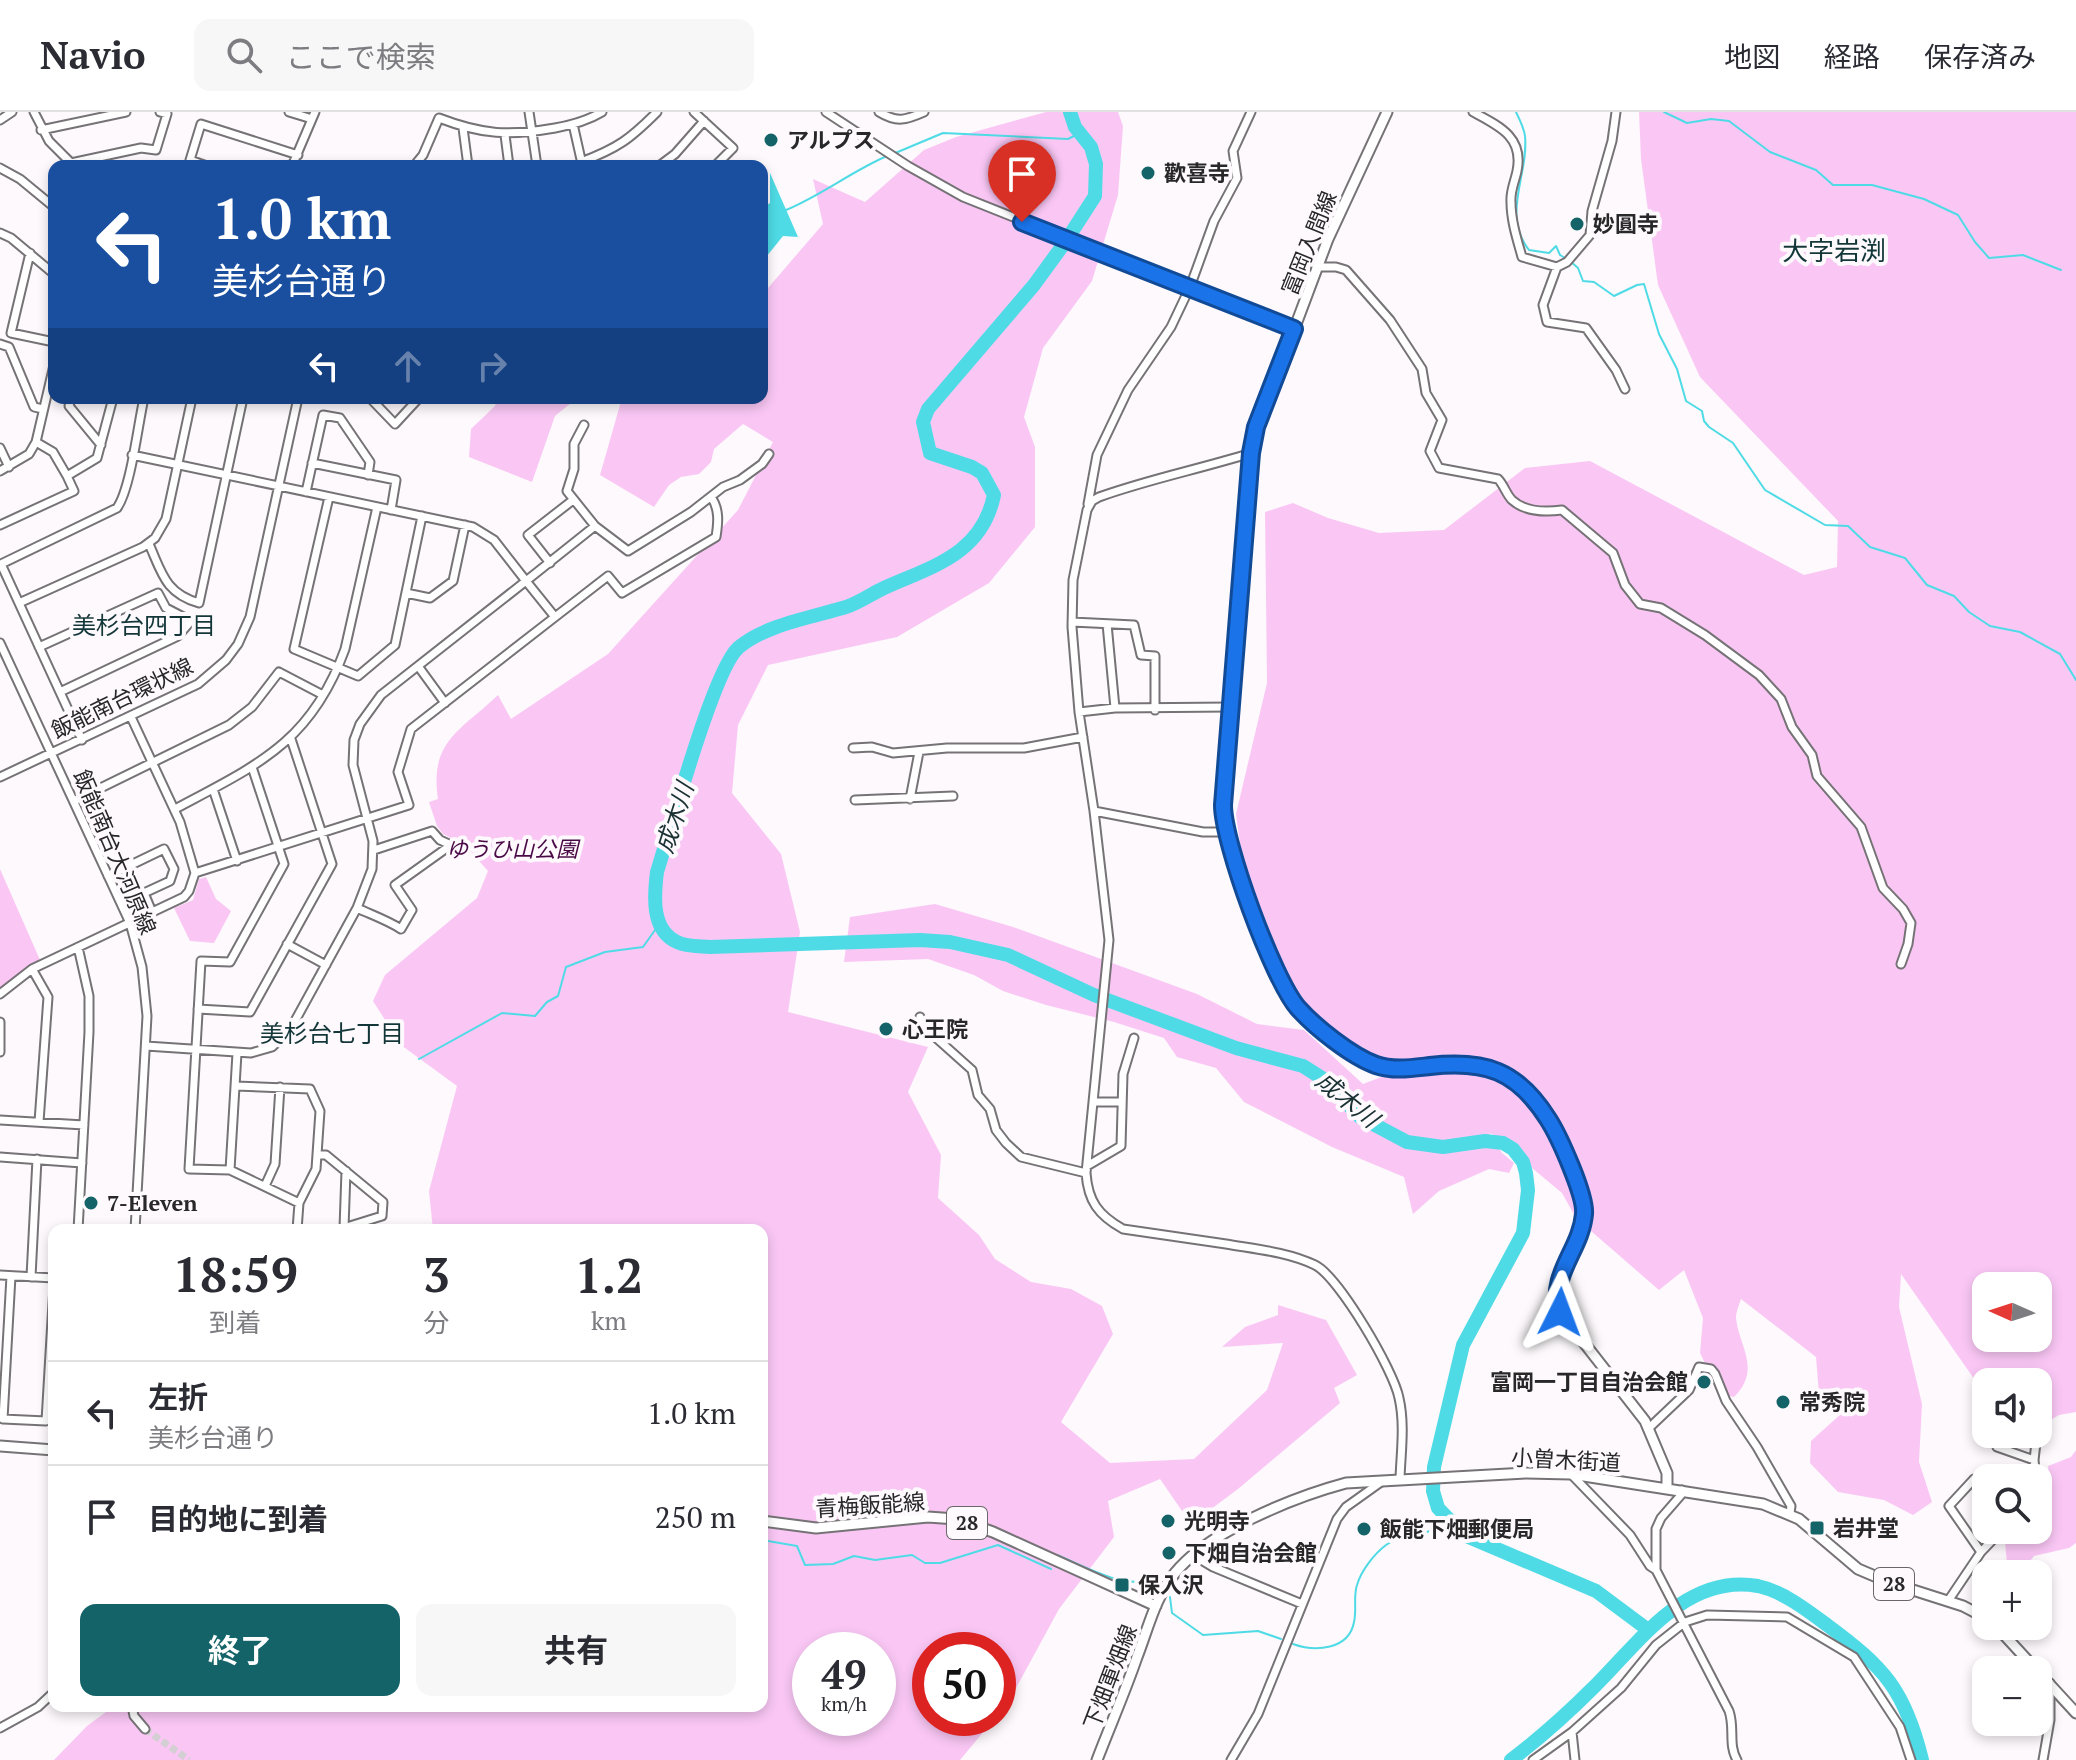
<!DOCTYPE html>
<html lang="ja">
<head>
<meta charset="utf-8">
<style>
  :root { --surface:#fff; --page:#f7f7f7; --text:#2b2b33; --muted:#7c7c81; --line:#e1e1e2; --accent:#146368 }
  body { margin:0; font-family:"PT Serif","Noto Sans JP",serif; background:var(--page); color:var(--text); height:100vh; display:flex; flex-direction:column; font-size:30px; white-space:nowrap }
  * { box-sizing:border-box; margin:0 }
  p { font-size:26px; color:var(--muted) }
  .icon { flex:none; width:44px; height:44px; fill:none; stroke:currentColor; stroke-width:2; stroke-linecap:round; stroke-linejoin:round }
  .map { position:relative; flex:1; overflow:hidden }
  .panel { position:absolute; left:48px; top:1112px; width:720px; height:488px; display:flex; flex-direction:column; background:var(--surface); border-radius:16px; box-shadow:0 4px 12px #0003 }
  .panel>* { flex:none }
  .hud { position:absolute; left:48px; top:48px; width:720px; height:244px; border-radius:16px; box-shadow:0 4px 12px #0003; background:#1a4fa0; color:#fff; overflow:hidden }
  .needle { width:52px; rotate:273deg }
  .controls { position:absolute; left:1972px; top:1160px; display:grid; gap:16px }
  .controls a { display:grid; place-items:center; width:80px; height:80px; border-radius:16px; background:var(--surface); box-shadow:0 4px 12px #0003; font-size:40px }
  .speed { position:absolute; left:792px; top:1520px; display:flex; gap:16px; font-size:40px; font-weight:700; text-align:center }
  .speed>* { display:grid; place-content:center; width:104px; height:104px; border-radius:50%; background:var(--surface); box-shadow:0 4px 12px #0003; line-height:1 }
  .speed small { font-size:20px; font-weight:400 }
  .speed .limit { border:12px solid #d22; background:#fff; color:#111 }
  .pin { position:absolute; display:grid; place-items:center; width:68px; height:68px; color:#fff; margin:-82px -34px; border-radius:50% 50% 50% 0; rotate:-45deg; box-shadow:0 0 8px #0007 }
  .pin .icon { rotate:45deg }
  .me { position:absolute; width:88px; margin:-44px; rotate:3deg; stroke-linejoin:round; filter:drop-shadow(0 0 6px #0008) }
  .turn { display:flex; align-items:center; gap:28px; height:168px; padding:0 32px; font-size:36px }
  .turn .icon { width:104px; height:104px; stroke-width:2.5 }
  .turn b { display:block; font-size:56px; line-height:68px }
  .lanes { display:flex; align-items:center; height:76px; padding:0 32px; background:#0003; justify-content:center; gap:40px; direction:ltr }
  .lanes .off { opacity:.35 }
  .eta { display:flex; justify-content:space-evenly; align-items:center; height:136px; text-align:center }
  .eta b { font-size:48px; font-weight:700; line-height:56px }
  .cta { display:flex; gap:16px; margin-top:auto; padding:16px 32px }
  .cta a { flex:1; height:92px; border-radius:16px; background:var(--accent); color:#fff; font-size:32px; font-weight:700; line-height:92px; text-align:center }
  .cta a+a { background:var(--page); color:var(--text) }
  ul { padding:0; list-style:none }
  li { display:flex; align-items:center; gap:24px; height:104px; padding:0 32px; border-top:2px solid var(--line) }
  li div { flex:1 }
  li b { display:block; font-size:30px }
  li em { font-style:normal }
  header { display:flex; align-items:center; gap:48px; box-sizing:border-box; height:112px; padding:0 40px; background:var(--surface); border-bottom:2px solid var(--line) }
  header strong { font-size:38px }
  nav { display:flex; gap:44px; margin-inline-start:auto; font-size:28px }
  .search { width:560px; height:72px; background:var(--page); display:flex; align-items:center; gap:20px; box-sizing:border-box; padding:0 28px; border-radius:16px; color:var(--muted); font-size:30px }
  .map>svg:first-child { display:block }
  .green { fill:#fac7f5; fill-rule:evenodd }
  .water { fill:#4fdbe5 }
  .lines { fill:none; stroke-linecap:round; stroke-linejoin:round }
  .stream { stroke:#4fdbe5; stroke-width:2 }
  .river { stroke:#4fdbe5; stroke-width:14 }
  .minor-tunnel { stroke:#d3cfd2; stroke-width:7; stroke-dasharray:7 3.5; stroke-linecap:butt }
  .minor-casing { stroke:#767376; stroke-width:11 }
  .major-casing { stroke:#767376; stroke-width:13 }
  .minor { stroke:#fff; stroke-width:7 }
  .major { stroke:#fff; stroke-width:9 }
  .route-casing { stroke:#114b97; stroke-width:20 }
  .route { stroke:#1a73e8; stroke-width:14 }
  .poi-dot { fill:#146368; stroke:#fdf9fc; stroke-width:3 }
  .labels { text-anchor:middle; stroke-width:8; stroke-linejoin:round; paint-order:stroke }
  .shield { fill:#fdf9fc; stroke:#696768; stroke-width:2 }
  .shield-label { font-size:20px; font-weight:bold; fill:#292829 }
  .poi-label { font-size:22px; font-weight:bold; fill:#292829; stroke:#fdf9fc; text-anchor:start }
  .street-label { font-size:22px; fill:#292829; stroke:#fdf9fc }
  .park-label { font-size:22px; font-style:italic; fill:#490946; stroke:#fdf9fc }
  .neighbourhood-label { font-size:24px; fill:#133639; stroke:#fdf9fc }
  .water-label { font-size:24px; font-style:italic; fill:#193133; stroke:#fdf9fc }
  .quarter-label { font-size:26px; fill:#133639; stroke:#fdf9fc }
</style>
</head>
<body>
<header>
<strong>Navio</strong>
<div class="search"><svg class="icon" aria-label="search" viewBox="0 0 24 24"><circle cx="10" cy="10" r="6"/><path d="M15 15l6 6"/></svg>ここで検索</div>
<nav><a>地図</a><a>経路</a><a>保存済み</a></nav>
</header>
<div class="map">
<svg width="2076" height="1648" viewBox="0 0 2076 1648">
  <rect width="100%" height="100%" fill="#fdf9fc"/>
  <path class="green" d="M1046,0H1118L1123,14L1118,83L1092,169L1043,236L1024,305L1035,335V415L989,471L897,525L768,553L738,613L732,681L781,742L800,820L788,900L928,935L908,980L941,1043L938,1086L979,1123L995,1147L1031,1170L1071,1177L1102,1194L1113,1222L1061,1310L1110,1351L1194,1347L1267,1278L1283,1231L1222,1235L1245,1215L1278,1203V1193L1326,1208L1357,1263L1334,1276L1340,1291L1238,1377L1191,1412L1160,1367L1108,1389L1114,1425L1059,1497L1009,1589L998,1602V1538H930V1606H995L960,1648H54L87,1614L114,1594H762V1118H433L429,1079L457,974L401,933L373,889L385,863L477,786L488,759L465,733L443,722L437,714L429,690L438,687C429,628 462,618 498,583L511,607L608,542L738,398L773,330L743,312L714,337L711,350L699,362L681,365L669,373L654,395L600,363L622,286H762V183L823,112L813,67L865,90L924,38L956,25ZM810,1538H878V1606H810Z
    M1639,0H2076V1300L2059,1303L2038,1315V1270H1986V1284L1901,1162L1899,1195L1922,1292L1919,1350L1932,1390L1913,1403L1884,1388L1838,1380L1810,1351L1811,1329L1842,1301L1819,1282L1816,1245L1741,1187C1739,1193 1736,1200 1736,1206C1739,1235 1762,1257 1734,1285L1720,1282L1700,1241L1703,1206L1684,1158L1659,1178L1576,1106L1562,1081L1532,1056L1512,1030L1489,1021L1502,1041L1514,1051L1509,1061L1489,1057L1439,1079L1413,1102L1404,1065L1332,1035L1244,990L1216,956L1177,945L1164,926L1114,910L1046,893L1003,879L974,863L928,847L844,850L850,805L935,792L1013,815L1197,882L1257,912L1304,918L1363,972L1384,964L1387,947L1366,941L1311,900L1290,875L1243,753L1236,702L1267,571L1265,400L1293,391L1328,406L1379,421L1444,418L1525,356L1590,349L1804,463L1837,455L1838,409L1700,265L1658,173L1641,47ZM1986,1174H2038V1226H1986Z
    M498,286H577L555,304L532,370L469,345L471,317L495,294Z
    M0,757L40,848L0,877Z
    M206,765L216,787L231,799L214,831L190,829L174,796L193,788L199,767Z
    M2076,1338V1431L2069,1436L2034,1444L2020,1462H2008L2005,1430L2018,1418H2038V1393L2050,1378L2048,1354L2071,1345Z"/>
  <path class="water" d="M770,61L798,125L783,124L762,150V96L770,91Z"/>
  <g class="lines">
    <path class="stream" d="M1516,0C1520,8 1524,16 1525,24C1529,62 1501,103 1529,138L1549,141L1556,134L1560,143L1565,146
      M1664,0L1687,11L1711,7L1729,9L1770,40L1816,58L1833,73H1872L1924,87L1958,103L1975,130L1989,146L2023,143L2061,158
      M893,42L943,21L1068,27L1080,21
      M786,98C822,83 852,59 887,44
      M1570,149L1578,156L1583,169L1594,170L1614,184L1637,173L1644,172L1659,222L1677,257L1686,289L1702,299L1704,309L1709,315L1733,331L1765,378L1825,413L1848,414L1870,435L1905,446L1927,473L1954,484L1969,500L1990,514L2020,520L2060,542L2076,568
      M419,947L502,901L535,904L547,890L558,884L566,855L605,840L643,835L660,811
      M762,1428L797,1434L805,1453L833,1452L854,1444L875,1448L912,1443L925,1451H940L998,1433L1051,1457
      M1057,1443C1076,1451 1096,1461 1116,1467C1131,1472 1137,1466 1152,1476
      M1170,1485L1172,1501L1203,1523L1258,1519L1281,1527
      M1293,1532C1315,1540 1349,1538 1354,1510C1357,1498 1353,1485 1357,1473C1361,1459 1374,1442 1386,1433C1396,1425 1410,1427 1421,1423C1431,1419 1439,1413 1448,1407"/>
    <path class="river" d="M1070,0L1075,15L1091,35L1096,52L1095,84L1066,129L1034,173L928,297L923,310L930,341L972,355L982,361L994,383C982,442 933,454 884,476C871,482 859,491 846,495C813,505 764,513 738,536C713,559 670,719 657,760C654,784 651,818 677,830C687,835 700,834 710,835L920,828L950,830L1008,843L1094,883L1236,936L1303,954L1325,968L1360,1005L1407,1030L1443,1035L1485,1029L1503,1031L1513,1037L1523,1050L1526,1061L1528,1078L1523,1121L1463,1233L1434,1355L1433,1379L1438,1396L1464,1423L1596,1479L1647,1517
      M1511,1648C1540,1626 1568,1601 1594,1575C1638,1532 1685,1461 1758,1474C1782,1479 1807,1498 1827,1513C1884,1555 1905,1578 1922,1648"/>
    <path class="minor-tunnel" d="M145,1617L189,1648"/>
    <g class="minor-casing">
      <path id="minor" d="M34,0L49,29L72,52
        M289,0L312,7
        M529,0L537,54
        M694,0L733,36L715,54
        M826,0L908,54L963,85L1294,217
        M879,0C897,11 906,8 924,0
        M1473,0C1499,14 1524,25 1517,59C1515,69 1510,79 1511,90C1511,109 1517,127 1522,145L1557,155L1543,193L1547,210L1586,216L1616,258L1625,277
        M0,8L12,0
        M573,12L582,52
        M463,16L468,54
        M41,18L126,0
        M505,23L509,54
        M581,50C618,36 630,27 657,0
        M71,51L141,36L156,38L167,2L160,0
        M207,54L190,48L201,12L298,43
        M292,54L315,0
        M414,54L423,43L439,6C483,23 509,24 555,16C572,13 587,9 602,0
        M659,54L675,42L704,9
        M0,56L20,67L54,95
        M0,121L11,126L54,162
        M30,141L11,221L54,230
        M1316,155H1336L1346,158L1390,208L1422,257L1426,281L1442,308L1430,339L1439,356L1498,367C1504,373 1506,382 1512,388C1525,400 1547,400 1562,398L1613,441L1625,473L1640,492L1661,496L1705,523L1759,563L1781,587L1792,615L1812,643L1817,664L1861,715L1883,776L1903,797L1911,811L1908,832L1901,852
        M1557,155L1567,150L1590,123L1592,99L1612,29L1616,0
        M0,232L9,235L34,295L43,297
        M71,286L69,294L101,333
        M370,286L395,312L419,286
        M584,313L574,332V357L567,379L595,414L628,439L691,400L723,375L740,368L762,352L769,342
        M36,330L53,340L67,364
        M0,336L9,355
        M1251,341C1200,357 1149,367 1099,385L1092,389L1087,398L1073,468L1072,515L1079,600L1094,699L1109,828L1086,1061C1088,1089 1098,1103 1123,1117C1157,1122 1191,1127 1226,1132C1255,1137 1288,1140 1315,1153C1339,1165 1394,1259 1399,1286C1405,1312 1401,1340 1400,1366
        M132,343L473,415L494,428L526,469L381,583L360,612L354,628L353,653L373,729L372,757L357,796L290,918L272,935L251,941L146,934
        M312,351L396,368L391,398
        M0,359L29,342L36,330L54,253
        M306,380L323,303L340,306L370,350L368,363
        M329,385L294,537L358,564L395,533L422,404
        M1088,392L1097,343L1128,278L1171,215L1190,175L1214,109L1237,66L1233,39L1251,0
        M0,413L74,379L67,364L97,346L113,286
        M149,432C162,461 165,481 199,491L243,286
        M550,451L528,423L573,388
        M406,481L430,486L453,469L465,413
        M19,491L143,435L155,426L166,407L192,286
        M555,505L608,464L622,481L716,425C718,412 720,397 711,385
        M1072,510L1134,513L1141,543L1155,544V598
        M1107,512L1115,596
        M0,531L130,811L142,855L147,904L135,1118
        M39,535L158,481L166,496L191,509L178,524L60,580
        M418,554L445,591
        M1079,600L1115,596L1231,595
        M82,628L1,452L117,396C131,376 138,312 144,286
        M853,636L872,635L893,641L947,636H1024L1083,625
        M252,655L284,752L230,850L201,849L189,1057L230,1058L299,1091L297,1118
        M0,665L198,572L226,548L238,532L250,505L298,286
        M213,677L237,749
        M910,687L919,640
        M855,688L953,684
        M74,689L229,613L252,595L279,560L323,583
        M175,697C257,653 311,631 345,537L377,395
        M1094,699L1203,720H1225
        M195,761L409,693L398,660L411,617L555,505L526,469L595,414
        M108,764L164,737L174,757L170,769L144,781L152,800
        M357,796C372,803 387,808 401,817L412,798L395,773L451,733L440,728L432,719L374,738
        M287,832L326,853
        M32,857L48,885L39,1010
        M0,882L32,857L184,785L189,779L195,761L180,710L131,605
        M198,897L250,900L332,752L291,627
        M920,905L921,911L934,924L972,958L978,983L990,997L996,1018L1006,1031L1021,1045L1086,1061
        M0,910V940
        M235,974L310,977L320,999L316,1057L299,1091
        M1094,990H1122
        M0,1008L84,1013
        M317,1043H326L383,1090L382,1104L337,1118
        M0,1045L82,1051
        M1087,1054L1121,1034L1123,962L1134,926
        M230,1058L237,941
        M265,1074L275,1052L280,975
        M344,1116L346,1059
        M78,1118L89,920V884L78,835
        M0,1163L54,1166
        M11,1164L3,1307L46,1309L54,1174
        M31,1165L37,1047
        M1649,1316L1689,1278L1699,1255L1711,1257L1715,1262L1726,1289L1757,1335L1791,1394L1790,1401
        M2038,1317L2039,1314
        M1997,1335L2034,1348
        M1571,1362L1630,1423L1650,1454L1656,1458
        M2036,1366L2034,1348L2037,1322
        M1974,1367L1949,1394L1981,1440
        M1682,1378L1681,1383L1661,1406L1656,1417V1458L1729,1599C1735,1616 1728,1633 1737,1648
        M1193,1443L1213,1455L1302,1492
        M1948,1489L1981,1440L2002,1418
        M132,1594L134,1604L145,1617
        M0,1616L38,1595L54,1580
        M1572,1620L1621,1576L1656,1533L1685,1510L1707,1503L1787,1505L1854,1545L1900,1615L1911,1648
        M1231,1648L1258,1602L1337,1407L1346,1395L1381,1370
        M1533,1648L1572,1620L1575,1648
        M2043,1648L2050,1608V1571"/>
    </g>
    <g class="major-casing">
      <path id="major" d="M1387,0L1328,127L1253,327L1223,693C1223,731 1273,867 1298,896C1315,915 1351,944 1376,953C1393,959 1412,956 1430,954C1484,948 1517,958 1548,1007C1559,1024 1586,1083 1584,1102C1581,1138 1549,1162 1560,1200L1645,1309L1667,1361V1375
        M0,1334L54,1338
        M762,1409L816,1416L928,1405L956,1407L993,1420L1156,1494
        M1996,1514L2076,1601
        M1097,1648C1110,1614 1125,1580 1137,1545C1148,1517 1155,1485 1175,1461C1209,1419 1294,1385 1346,1371L1526,1361L1571,1362L1763,1392L1799,1407L1858,1457L1891,1471L1963,1494L1986,1506"/>
    </g>
    <use href="#minor" class="minor"/>
    <use href="#major" class="major"/>
  </g>
  <g class="lines">
    <g class="route-casing">
      <path id="route" d="M1022,110L1294,217L1256,315L1251,341L1223,693C1223,731 1273,867 1298,896C1315,915 1351,944 1376,953C1393,959 1412,956 1430,954C1485,948 1517,958 1548,1007C1559,1024 1586,1084 1584,1102C1581,1138 1549,1162 1560,1200"/>
    </g>
    <use href="#route" class="route"/>
  </g>
  <g class="poi-dot">
    <circle cx="771" cy="28" r="8"/>
    <circle cx="1148" cy="61" r="8"/>
    <circle cx="1577" cy="112" r="8"/>
    <circle cx="886" cy="917" r="8"/>
    <circle cx="91" cy="1091" r="8"/>
    <circle cx="1704" cy="1270" r="8"/>
    <circle cx="1783" cy="1290" r="8"/>
    <circle cx="1168" cy="1409" r="8"/>
    <rect x="1809" y="1408" width="16" height="16" rx="4"/>
    <circle cx="1364" cy="1417" r="8"/>
    <circle cx="1169" cy="1441" r="8"/>
    <rect x="1114" y="1465" width="16" height="16" rx="4"/>
  </g>
  <g class="labels">
    <g class="shield">
      <rect x="947" y="1395" width="40" height="32" rx="6"/>
      <rect x="1874" y="1456" width="40" height="32" rx="6"/>
    </g>
    <g class="shield-label">
      <text x="967" y="1418">28</text>
      <text x="1894" y="1479">28</text>
    </g>
    <g class="poi-label">
      <text x="787" y="36">アルプス</text>
      <text x="1164" y="69">歡喜寺</text>
      <text x="1593" y="120">妙圓寺</text>
      <text x="902" y="925">心王院</text>
      <text x="107" y="1099">7-Eleven</text>
      <text x="1688" y="1278" text-anchor="end">富岡一丁目自治会館</text>
      <text x="1799" y="1298">常秀院</text>
      <text x="1184" y="1417">光明寺</text>
      <text x="1833" y="1424">岩井堂</text>
      <text x="1380" y="1425">飯能下畑郵便局</text>
      <text x="1185" y="1449">下畑自治会館</text>
      <text x="1138" y="1481">保入沢</text>
    </g>
    <g class="street-label">
      <text transform="translate(1309 131) rotate(-68)" y="8">富岡入間線</text>
      <text transform="translate(122 586) rotate(-26)" y="8">飯能南台環状線</text>
      <text transform="translate(115 740) rotate(67)" y="8">飯能南台大河原線</text>
      <text transform="translate(1566 1348) rotate(3)" y="8">小曽木街道</text>
      <text transform="translate(870 1393) rotate(-4)" y="8">青梅飯能線</text>
      <text transform="translate(1110 1565) rotate(-69)" y="8">下畑軍畑線</text>
    </g>
    <g class="park-label">
      <text x="512" y="745">ゆうひ山公園</text>
    </g>
    <g class="neighbourhood-label">
      <text x="144" y="522">美杉台四丁目</text>
      <text x="332" y="930">美杉台七丁目</text>
    </g>
    <g class="water-label">
      <text transform="translate(675 706) rotate(-72)" y="8">成木川</text>
      <text transform="translate(1347 988) rotate(39)" y="8">成木川</text>
    </g>
    <g class="quarter-label">
      <text x="1834" y="148">大字岩渕</text>
    </g>
  </g>
</svg>
<div class="controls">
<a><svg class="needle" viewBox="-14 -14 28 28"><path d="M0-13l5 13h-10z" fill="#e53935"/><path d="M0 13l5-13h-10z" fill="#7c7c81"/></svg></a>
<a><svg class="icon" aria-label="sound" viewBox="0 0 24 24"><path d="M4 9h4l5-4v14l-5-4H4zM17 9q2 3 0 6"/></svg></a>
<a><svg class="icon" aria-label="search" viewBox="0 0 24 24"><circle cx="10" cy="10" r="6"/><path d="M15 15l6 6"/></svg></a>
<a>+</a>
<a>−</a>
</div>
<div class="speed"><div>49<small>km/h</small></div><div class="limit">50</div></div>
<div class="pin" style="left:1022px;top:110px;background:#d93025"><svg class="icon" aria-label="arrive" viewBox="0 0 24 24"><path d="M6 21V4h12l-3 4 3 4H6"/></svg></div>
<svg class="me" style="left:1560px;top:1200px" viewBox="-20 -20 40 40"><path d="M0-17L14 15 0 8-14 15z" fill="#1a73e8" stroke="#fff" stroke-width="4"/></svg>
<div class="hud">
<div class="turn"><svg class="icon" aria-label="left" viewBox="0 0 24 24"><path d="M17 20v-9H6M10 6l-5 5 5 5"/></svg><div><b>1.0 km</b>美杉台通り</div></div>
<div class="lanes"><svg class="icon" aria-label="left" viewBox="0 0 24 24"><path d="M17 20v-9H6M10 6l-5 5 5 5"/></svg><svg class="icon off" aria-label="ahead" viewBox="0 0 24 24"><path d="M12 20V5M6 11l6-6 6 6"/></svg><svg class="icon off" aria-label="right" viewBox="0 0 24 24"><path d="M7 20v-9h11M14 6l5 5-5 5"/></svg></div>
</div>
<section class="panel">
<div class="eta">
<div><b>18:59</b><p>到着</p></div>
<div><b>3</b><p>分</p></div>
<div><b>1.2</b><p>km</p></div>
</div>
<ul>
<li><svg class="icon" aria-label="left" viewBox="0 0 24 24"><path d="M17 20v-9H6M10 6l-5 5 5 5"/></svg><div><b>左折</b><p>美杉台通り</p></div><em>1.0 km</em></li>
<li><svg class="icon" aria-label="arrive" viewBox="0 0 24 24"><path d="M6 21V4h12l-3 4 3 4H6"/></svg><div><b>目的地に到着</b></div><em>250 m</em></li>
</ul>
<div class="cta"><a>終了</a><a>共有</a></div>
</section>
</div>
</body>
</html>
